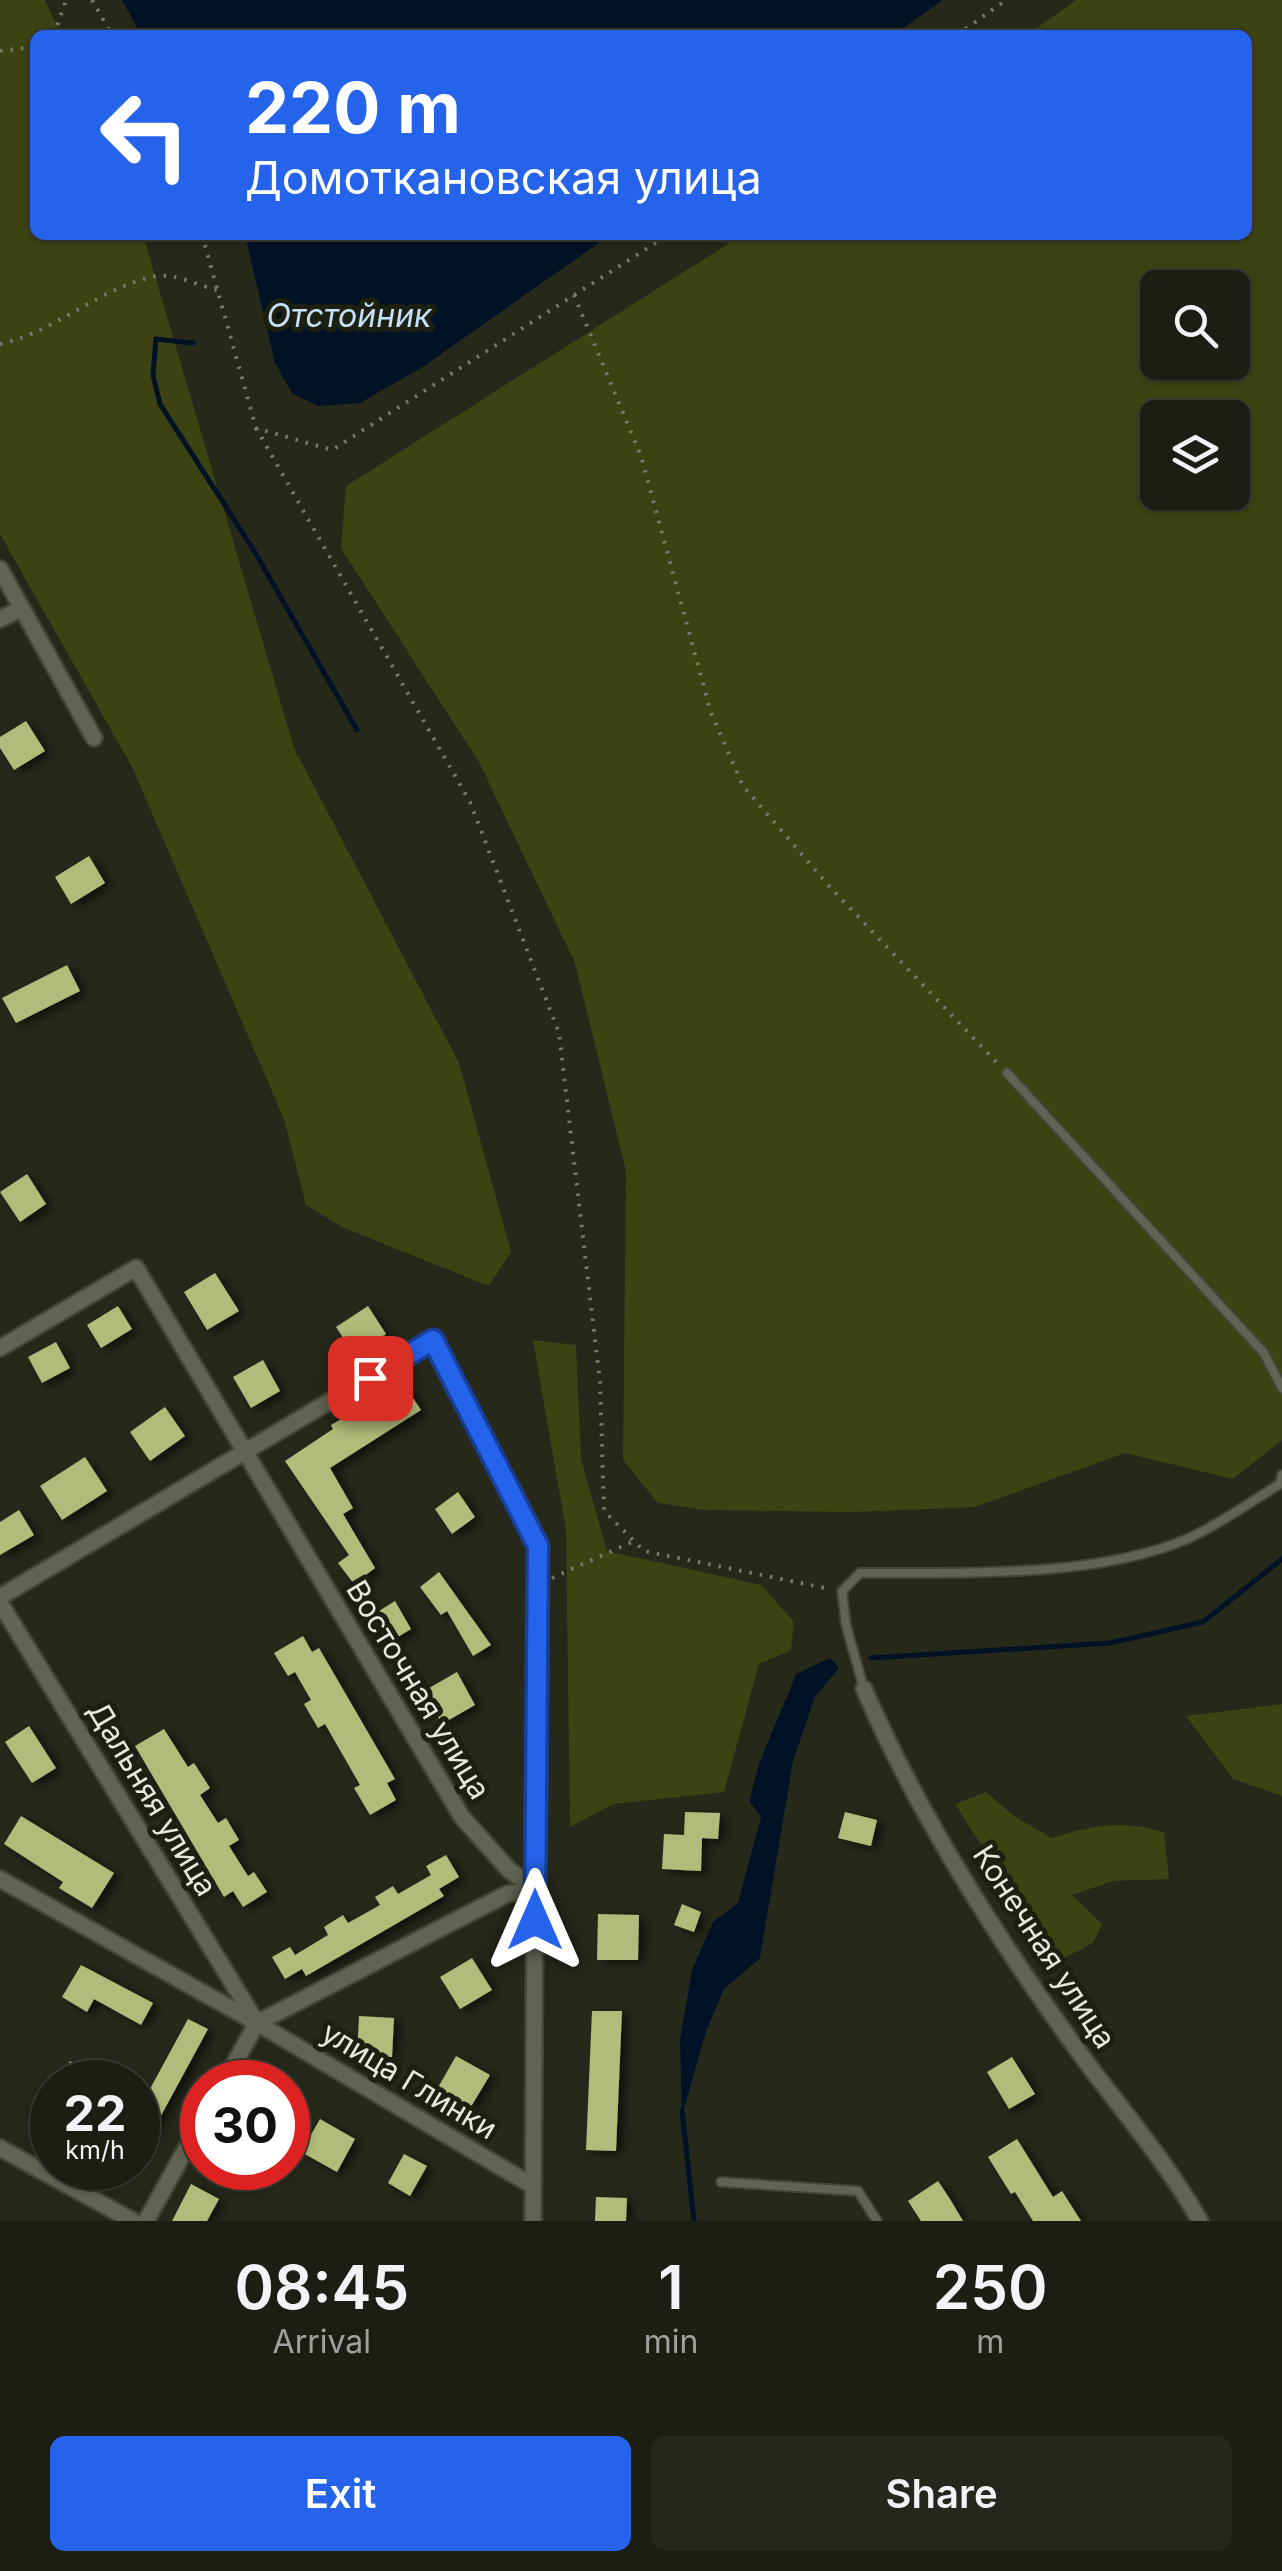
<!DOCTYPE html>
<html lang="en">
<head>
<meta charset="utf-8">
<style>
  :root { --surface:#1c1e14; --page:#25271d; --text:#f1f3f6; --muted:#a0a2a0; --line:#3a3c34; --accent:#2563eb }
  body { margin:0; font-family:Inter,sans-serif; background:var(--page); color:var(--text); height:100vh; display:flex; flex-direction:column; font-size:38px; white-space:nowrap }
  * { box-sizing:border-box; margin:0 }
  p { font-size:32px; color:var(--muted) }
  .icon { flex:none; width:55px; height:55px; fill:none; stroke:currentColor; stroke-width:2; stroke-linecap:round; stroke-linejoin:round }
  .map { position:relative; height:2221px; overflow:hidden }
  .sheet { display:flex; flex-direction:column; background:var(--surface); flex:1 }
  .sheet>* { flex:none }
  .hud { position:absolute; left:30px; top:30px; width:1222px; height:210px; border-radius:15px; box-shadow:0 2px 8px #0004,0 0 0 2px var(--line); background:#2563eb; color:#fff; overflow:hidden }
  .buttons { position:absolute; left:1140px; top:270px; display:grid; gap:20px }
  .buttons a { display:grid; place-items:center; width:110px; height:110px; border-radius:15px; background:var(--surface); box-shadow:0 2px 8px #0004,0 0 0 2px var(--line); font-size:50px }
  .speed { position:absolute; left:30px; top:2060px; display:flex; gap:20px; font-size:50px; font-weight:700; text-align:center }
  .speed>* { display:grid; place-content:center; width:130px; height:130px; border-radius:50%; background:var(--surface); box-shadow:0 2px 8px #0004,0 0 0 2px var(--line); line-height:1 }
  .speed small { font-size:25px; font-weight:400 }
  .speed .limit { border:15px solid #d22; background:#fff; color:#111 }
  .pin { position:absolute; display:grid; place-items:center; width:85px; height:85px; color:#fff; margin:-42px; border-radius:20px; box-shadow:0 5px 15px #0006 }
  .me { position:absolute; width:110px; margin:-55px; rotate:0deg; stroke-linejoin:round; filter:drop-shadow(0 0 8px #0008) }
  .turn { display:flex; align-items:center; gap:35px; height:210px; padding:0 50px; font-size:45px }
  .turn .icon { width:130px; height:130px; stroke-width:2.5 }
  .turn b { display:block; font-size:70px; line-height:85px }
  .eta { display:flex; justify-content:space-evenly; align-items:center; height:170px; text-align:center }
  .eta b { font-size:60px; font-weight:600; line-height:70px }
  .action { display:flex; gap:20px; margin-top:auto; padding:20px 50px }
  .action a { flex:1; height:115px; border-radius:15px; background:var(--accent); color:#fff; font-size:40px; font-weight:600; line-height:115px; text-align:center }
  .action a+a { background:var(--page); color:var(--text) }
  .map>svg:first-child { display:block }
  .green { fill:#3d4213; fill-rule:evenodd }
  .water { fill:#001226 }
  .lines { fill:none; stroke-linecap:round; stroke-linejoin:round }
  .stream { stroke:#001226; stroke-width:5 }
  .building { fill:#b3bb7a; filter:url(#shadow) }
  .service-casing { stroke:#434539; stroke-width:12 }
  .minor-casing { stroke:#434539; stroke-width:20 }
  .path { stroke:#787a6e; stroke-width:4; stroke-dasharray:2.5 8; stroke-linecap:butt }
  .service { stroke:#616354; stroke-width:8 }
  .minor { stroke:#616354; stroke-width:15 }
  .route-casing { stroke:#184099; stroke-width:25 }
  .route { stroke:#2563eb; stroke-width:18 }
  .labels { text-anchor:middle; stroke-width:10; stroke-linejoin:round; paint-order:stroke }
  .street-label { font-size:30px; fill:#e7e9df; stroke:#1d1f11 }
  .water-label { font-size:32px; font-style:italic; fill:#c3e1fa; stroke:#1d1f11 }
</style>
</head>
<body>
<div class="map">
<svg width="1282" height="2221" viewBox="0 0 1282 2221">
  <defs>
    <filter id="shadow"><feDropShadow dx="6" dy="3.5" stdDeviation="5" flood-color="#0009"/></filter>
  </defs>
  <rect width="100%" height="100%" fill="#26281a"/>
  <path class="green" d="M0,0H45L61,35H35V235H143L294,748L459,1063L511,1252L489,1286L342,1227L306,1205L284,1119L132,767L0,534Z
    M1076,0H1282V1440L1233,1479L1125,1453L975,1507L853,1512L705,1510L658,1503L623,1460L626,1171L575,963L480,764L341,548L346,486L742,235H1248V35H1027ZM1158,288H1232V362H1158ZM1158,418H1232V492H1158Z
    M533,1340L576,1345L581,1459L607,1551L761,1585L794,1622L791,1650L759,1664L724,1792L613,1804L570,1827L566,1530Z
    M1282,1704V1796L1233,1779L1186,1716Z
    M986,1792L1014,1816L1052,1838C1094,1824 1122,1820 1164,1832L1169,1879L1113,1881L1072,1895L1102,1924L1093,1943L1056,1962L955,1804Z"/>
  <path class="water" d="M122,0H943L893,35H141Z
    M245,235H610L424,366L360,403L318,406L292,393L275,363Z
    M830,1658L839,1668L815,1697L793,1761L760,1958L724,1989L706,2031L682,2116L680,2040L692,1970L713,1922L738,1903L761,1817L750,1802C755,1762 781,1715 796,1674Z"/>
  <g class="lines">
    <path class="stream" d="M193,343L156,339L153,375L160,404L253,549L357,730
      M871,1658L1110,1643L1203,1622L1282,1559
      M682,2110L694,2221"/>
  </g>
  <path class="building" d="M26,721L45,751L14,770L0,748V737Z
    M89,856L105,883L71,904L55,877Z
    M67,965L80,991L16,1023L2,998Z
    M27,1174L46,1204L20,1222L0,1192Z
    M215,1273L239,1311L207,1330L184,1292Z
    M118,1306L132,1329L101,1348L87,1325Z
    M368,1306L386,1334L354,1354L336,1327Z
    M56,1342L70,1368L42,1383L28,1357Z
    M263,1360L280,1391L251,1408L233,1377Z
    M403,1383L421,1410L330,1468L353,1508L343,1514L375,1568L354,1584L338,1563L349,1555L285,1461L333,1429L331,1425Z
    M165,1407L185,1436L150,1461L130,1432Z
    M85,1457L107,1491L62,1520L40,1486Z
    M458,1492L475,1517L452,1534L435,1509Z
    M19,1510L34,1535L0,1555V1522Z
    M439,1572L491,1645L473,1656L447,1611L441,1615L420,1587Z
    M395,1601L411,1629L388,1643L371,1616Z
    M303,1636L312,1652L319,1648L395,1779L387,1783L396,1800L370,1815L354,1788L360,1785L325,1724L318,1728L304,1704L311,1700L295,1672L288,1676L274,1653Z
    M457,1672L475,1705L442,1724L424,1691Z
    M29,1726L56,1768L32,1783L5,1742Z
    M164,1729L188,1767L194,1763L210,1788L200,1795L218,1823L226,1818L239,1840L229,1846L248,1876L254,1872L267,1892L243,1907L233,1891L224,1897L135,1746Z
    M685,1812L720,1813L718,1839L702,1838L701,1871L662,1869L664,1834L684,1835Z
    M845,1812L877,1820L871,1846L838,1838Z
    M21,1816L114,1873L92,1908L59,1888L63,1882L4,1844Z
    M446,1855L459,1877L439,1889L444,1896L306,1976L302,1969L285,1979L272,1957L290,1947L295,1955L328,1935L324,1927L343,1915L348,1923L380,1905L375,1897L393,1886L398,1894L431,1875L426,1866Z
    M682,1904L701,1912L694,1932L674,1925Z
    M598,1914L639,1915L638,1960H597Z
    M472,1958L492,1990L460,2009L440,1977Z
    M81,1965L153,2003L141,2025L94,1999L87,2012L62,1997Z
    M592,2011H622L616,2151L586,2150Z
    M359,2016L394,2018L392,2057L357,2055Z
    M188,2019L208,2029L138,2158V2111Z
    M456,2056L490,2075L469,2110L436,2091Z
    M1012,2057L1035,2094L1009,2109L987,2072Z
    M70,2061L107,2082H58Z
    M52,2091V2143L30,2130Z
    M320,2119L355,2139L337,2172L301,2152Z
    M1017,2139L1053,2197L1062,2191L1081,2221H1033L1015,2192L1011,2194L988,2157Z
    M404,2154L427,2166L410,2196L388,2183Z
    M938,2181L950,2199L963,2221H921L908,2201Z
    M191,2184L219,2199L207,2221H172Z
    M596,2197L627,2198L626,2221H595Z"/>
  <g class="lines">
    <g class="service-casing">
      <path id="service" d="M1007,1073L1264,1353L1282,1388
        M864,1689L846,1625L842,1591L860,1573C962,1572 1092,1579 1187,1539C1219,1525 1250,1502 1280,1484L1282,1475
        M721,2182L858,2191L877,2221"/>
    </g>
    <g class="minor-casing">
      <path id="minor" d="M0,569L94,738
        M0,619L22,608
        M0,1348L136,1268L462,1817L509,1870L535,1889L533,2221
        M0,1597L433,1340L537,1546L535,1889L507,1894L257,2023L0,1879
        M0,1603L257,2023L533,2186
        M864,1689C919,1816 996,1937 1076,2048C1118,2106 1165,2159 1200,2221
        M224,2082L257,2023
        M0,2148L133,2221
        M146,2221L202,2120"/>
    </g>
    <path class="path" d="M92,0L112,35
      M54,35L66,0
      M957,35L1006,0
      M0,51L35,47
      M202,235L256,428L332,450L668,235
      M574,295L641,456L711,713L743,786L829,886L1000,1066
      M0,344C56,332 101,286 157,276C174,273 200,286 217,290
      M256,428L470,802L559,1033L600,1382L604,1511L644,1551L830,1589
      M552,1578L634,1541"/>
    <use href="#service" class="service"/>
    <use href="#minor" class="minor"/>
  </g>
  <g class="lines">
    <g class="route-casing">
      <path id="route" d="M370,1378L433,1340L538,1546L535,1920"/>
    </g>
    <use href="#route" class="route"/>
  </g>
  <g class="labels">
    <g class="street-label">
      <text transform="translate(418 1690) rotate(59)" y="10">Восточная улица</text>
      <text transform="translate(152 1799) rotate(59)" y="10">Дальняя улица</text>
      <text transform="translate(1044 1947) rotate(57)" y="10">Конечная улица</text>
      <text transform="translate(409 2081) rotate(31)" y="10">улица Глинки</text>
    </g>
    <g class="water-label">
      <text x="349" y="327">Отстойник</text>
    </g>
  </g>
</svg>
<div class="buttons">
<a><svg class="icon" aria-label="search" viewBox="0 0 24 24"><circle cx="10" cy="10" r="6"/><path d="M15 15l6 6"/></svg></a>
<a><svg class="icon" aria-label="layers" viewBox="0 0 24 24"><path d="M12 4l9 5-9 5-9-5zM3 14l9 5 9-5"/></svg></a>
</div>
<div class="speed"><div>22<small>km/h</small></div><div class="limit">30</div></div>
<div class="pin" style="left:370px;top:1378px;background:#d93025"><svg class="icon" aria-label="arrive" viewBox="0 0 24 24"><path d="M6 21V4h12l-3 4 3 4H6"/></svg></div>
<svg class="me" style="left:535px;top:1920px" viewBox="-20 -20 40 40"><path d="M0-17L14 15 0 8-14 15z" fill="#2563eb" stroke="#fff" stroke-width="4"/></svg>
<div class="hud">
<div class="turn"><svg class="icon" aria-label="left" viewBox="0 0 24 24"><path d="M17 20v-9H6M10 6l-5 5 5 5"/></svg><div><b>220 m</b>Домоткановская улица</div></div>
</div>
</div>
<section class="sheet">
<div class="eta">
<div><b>08:45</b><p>Arrival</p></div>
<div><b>1</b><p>min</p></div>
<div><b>250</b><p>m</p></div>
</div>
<div class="action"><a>Exit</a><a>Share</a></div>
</section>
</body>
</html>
